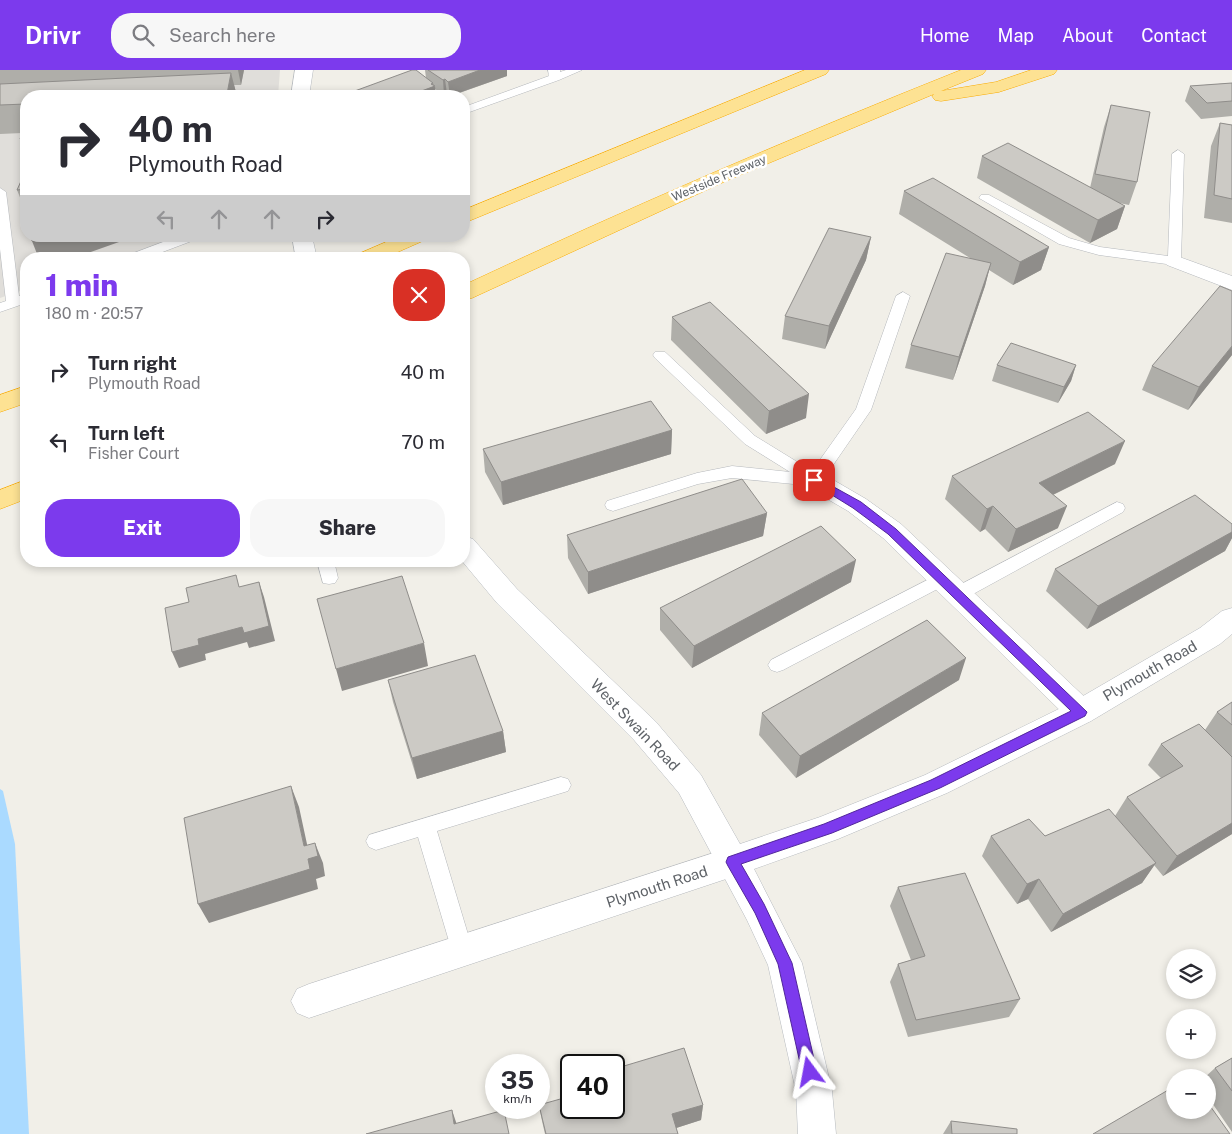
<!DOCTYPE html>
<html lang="en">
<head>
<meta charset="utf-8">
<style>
  :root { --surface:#fff; --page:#f7f7f7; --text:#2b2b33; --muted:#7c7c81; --accent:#7c3aed }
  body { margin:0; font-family:"Public Sans",sans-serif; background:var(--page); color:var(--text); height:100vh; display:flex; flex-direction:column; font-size:19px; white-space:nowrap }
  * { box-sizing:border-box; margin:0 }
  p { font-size:16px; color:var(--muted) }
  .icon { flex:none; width:28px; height:28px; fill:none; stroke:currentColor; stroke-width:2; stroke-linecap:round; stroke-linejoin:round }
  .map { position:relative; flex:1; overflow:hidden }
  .panel { position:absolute; left:20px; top:182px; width:450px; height:315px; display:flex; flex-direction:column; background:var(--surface); border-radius:20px; box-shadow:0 2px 8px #0003 }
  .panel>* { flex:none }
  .guide { position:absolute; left:20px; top:20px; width:450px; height:152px; border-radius:20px; box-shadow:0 2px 8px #0003; background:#fff; color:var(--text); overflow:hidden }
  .buttons { position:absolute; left:1166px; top:879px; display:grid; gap:10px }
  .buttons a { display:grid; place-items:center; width:50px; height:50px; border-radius:50%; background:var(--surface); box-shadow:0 2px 8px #0003; font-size:25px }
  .speed { position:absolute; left:485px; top:984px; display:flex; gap:10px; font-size:25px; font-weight:700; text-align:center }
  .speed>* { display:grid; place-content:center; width:65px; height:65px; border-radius:50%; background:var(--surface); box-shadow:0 2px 8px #0003; line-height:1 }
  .speed small { font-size:12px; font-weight:400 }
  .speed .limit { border:2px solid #111; border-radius:8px; background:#fff; color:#111 }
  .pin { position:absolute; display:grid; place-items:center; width:42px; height:42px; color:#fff; margin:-21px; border-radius:10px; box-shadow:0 2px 8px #0006 }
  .me { position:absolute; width:55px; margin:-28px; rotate:347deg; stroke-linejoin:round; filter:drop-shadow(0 0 4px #0008) }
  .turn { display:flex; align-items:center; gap:18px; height:105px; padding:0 25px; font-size:22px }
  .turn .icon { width:65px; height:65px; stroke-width:2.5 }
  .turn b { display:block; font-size:35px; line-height:42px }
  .lanes { display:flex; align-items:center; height:48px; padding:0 25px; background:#0003; justify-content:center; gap:25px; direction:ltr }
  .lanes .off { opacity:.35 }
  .round { display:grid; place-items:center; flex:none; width:52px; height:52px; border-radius:20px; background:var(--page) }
  .summary { display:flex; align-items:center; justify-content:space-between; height:85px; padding:0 25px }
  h1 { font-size:30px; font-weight:800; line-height:38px; color:var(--accent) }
  .button { display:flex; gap:10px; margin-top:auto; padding:10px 25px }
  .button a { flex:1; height:58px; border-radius:20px; background:var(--accent); color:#fff; font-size:20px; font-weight:800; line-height:58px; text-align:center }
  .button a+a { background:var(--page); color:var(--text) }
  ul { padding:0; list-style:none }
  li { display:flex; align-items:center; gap:15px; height:70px; padding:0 25px }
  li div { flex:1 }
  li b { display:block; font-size:19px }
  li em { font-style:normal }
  header { display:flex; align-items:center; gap:30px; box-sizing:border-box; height:70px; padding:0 25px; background:var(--accent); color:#fff }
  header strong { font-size:24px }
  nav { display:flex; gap:28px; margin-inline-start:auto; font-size:18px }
  .search { width:350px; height:45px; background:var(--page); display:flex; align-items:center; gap:12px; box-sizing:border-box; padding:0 18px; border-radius:20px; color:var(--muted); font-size:19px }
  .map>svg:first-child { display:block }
  .industrial { fill:#e0deda }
  .water { fill:#aadaff }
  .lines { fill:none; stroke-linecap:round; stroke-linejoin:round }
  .lane-casing { stroke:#b5b8bc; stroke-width:1 }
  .street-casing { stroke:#b5b8bc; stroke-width:1 }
  .secondary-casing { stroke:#b6babf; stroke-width:1 }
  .highway-casing { stroke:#f9ab00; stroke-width:1 }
  .lane { fill:#fff; fill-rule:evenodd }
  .street { fill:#fff; fill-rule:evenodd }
  .secondary { fill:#fff; fill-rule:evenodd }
  .highway { fill:#fde293; fill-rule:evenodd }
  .wall { fill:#afaea9 }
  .shaded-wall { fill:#8f8d8a }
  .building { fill:#cccac5; stroke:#8f8d8a }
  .route { fill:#7c3aed; stroke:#51269a }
  .labels { text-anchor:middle; stroke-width:5; stroke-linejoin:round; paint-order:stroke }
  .far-street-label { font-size:12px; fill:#5f6368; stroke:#fff }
  .street-label { font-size:15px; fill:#5f6368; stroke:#fff }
</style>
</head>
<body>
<header>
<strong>Drivr</strong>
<div class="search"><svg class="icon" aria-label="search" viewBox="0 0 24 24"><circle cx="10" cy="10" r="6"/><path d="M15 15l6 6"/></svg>Search here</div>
<nav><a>Home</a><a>Map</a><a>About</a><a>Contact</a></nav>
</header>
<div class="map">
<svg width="1232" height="1064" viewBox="0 0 1232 1064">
  <rect width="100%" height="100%" fill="#f1efe8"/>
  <path class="industrial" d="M0,0H280L278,26H26V166H181L115,189H26V219L0,228Z"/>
  <path class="water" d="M0,719L3,721L15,774L29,1064H0Z"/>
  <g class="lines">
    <g class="lane-casing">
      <path id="lane" d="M548,0H560V2L566,0H582L559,10L464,44V37L549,6Z
        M1178,80L1184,84L1181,191L1174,195L1099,185L1059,174L979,128L981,125H989L1069,168L1100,177L1168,186L1172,84Z
        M0,118L6,122L19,226L26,224V233L0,242V233L6,231L0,179Z
        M179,166H198L197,169L144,189H124L126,186Z
        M903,222L910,226L871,340L820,414L814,416L732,408L698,414L613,441L607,439L605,435L607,431L697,403L732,396L790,402L745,374L655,288L653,285L655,282H665L755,366L812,401L856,339L896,226Z
        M1117,432L1123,434L1125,438L1123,442L964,529L958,531L952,529L949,524L952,519Z
        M317,491H334L338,508L335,513L329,514L323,513Z
        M941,503L947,504L950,509L947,514L783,600L777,602L771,600L768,595L771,590Z
        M561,707L568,709L571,715L568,721L437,761L473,881L470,888L462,891L454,888L418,767L376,780L369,777L366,771L369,765Z"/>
    </g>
    <g class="street-casing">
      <path id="street" d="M1174,185L1232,206V220L1167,195L1163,191L1167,187Z
        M814,401L823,404L866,429L901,454L1091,633L1096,642L1091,651L1081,654L1071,651L883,468L848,441L805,416L801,410L805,404Z
        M732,777L743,782L748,792L743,802L732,807L309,948L297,943L291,931L297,919L309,914Z"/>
    </g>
    <g class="secondary-casing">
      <path id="secondary" d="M295,0H313L309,26H291Z
        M292,166H312L317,189H296Z
        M464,466L473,469L517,519L656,652L701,705L740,774L820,747L925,705L1071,633L1200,558L1222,541L1232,538V564L1220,574L1091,651L947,723L838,769L754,799L802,893L832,1021L836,1064H798L796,1021L768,895L747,850L679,723L634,670L497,533L462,491H464Z"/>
    </g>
    <g class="highway-casing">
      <path id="highway" d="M805,0H829L826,4L464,153V140Z
        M961,0H986L983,4L941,21L996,12L1031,0H1057L1054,4L999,22L941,31L935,30L932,26L934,24L726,111L472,228L464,229V215C628,138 793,67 961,0Z
        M400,166H428L425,170L382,189H353L356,185Z
        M26,316V333L0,342V325Z
        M26,410V429L0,439V420Z"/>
    </g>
    <use href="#lane" class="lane"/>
    <use href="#street" class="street"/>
    <use href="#secondary" class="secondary"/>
    <use href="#highway" class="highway"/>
  </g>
  <path class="wall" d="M0,0H244L241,15H234L237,26H26V85L20,69L22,63L0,64Z
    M425,0H507V6L451,26H450L447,24L444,25L435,19L436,26H352V22L426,8Z
    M1232,13V46L1201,49L1185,31L1190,16Z
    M1111,35L1137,112L1129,135L1119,133L1125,136L1117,159L1090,173L977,108L982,86L1090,118L1104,57Z
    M1220,53L1232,55V153L1204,148L1211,76Z
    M26,100V142L17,120Z
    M904,121L1049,177L1041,200L1013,215L989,200L985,216L953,310L905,298L911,275L970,188L899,144Z
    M871,167L866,190L825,279L782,269L785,246Z
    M672,247L806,348L766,364L671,270Z
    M1232,285L1188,340L1142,320L1152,296Z
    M997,295H1076L1071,311L1058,333L992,311Z
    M672,360L671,384L503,435L485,402L483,379Z
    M1115,394L1053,425L1058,458L1008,482L985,459L980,462L945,429L952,406Z
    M767,443L763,466L588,524L568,488L567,465Z
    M1232,454V468L1225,481L1087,559L1046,521L1055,499Z
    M851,512L692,598L660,560V538Z
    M388,610L503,661L506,682L417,709L393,632Z
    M959,610L796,708L759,665L762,643Z
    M1232,632V764L1163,806L1154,795L1142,813L1051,862L1028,829L1017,834L982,786L991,766H1045L1115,746L1127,727L1161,708L1148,695L1161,674L1205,660L1217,642Z
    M898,817L1020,929L1009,947L908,967L890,912L898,894L911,890L890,836Z
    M1232,988V1062L1208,1027V1008H1204L1215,998Z
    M539,1035H703L701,1050L676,1058L678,1064H545L542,1051Z
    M951,1051L1017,1064H943Z"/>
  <path class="shaded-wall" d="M238,0H244L241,15Z
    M480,0H507V6L450,26L448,12Z
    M231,3L237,26H227V24Z
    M445,9L447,24L444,25L443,10Z
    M433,13L434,17L435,16L436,26H408Z
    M1125,136L1117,159L1090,173L1098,150Z
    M60,166H136L71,189H39L32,171Z
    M871,167L866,190L825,279L829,256Z
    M1049,177L1041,200L1013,215L1020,192Z
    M991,193L985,216L953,310L959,287Z
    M1232,276V285L1188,340L1199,317Z
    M1076,295L1071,311L1058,333L1064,317Z
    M809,324L806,348L766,364L769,341Z
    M672,360L671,384L503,435L501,412Z
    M1125,371L1115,394L1030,436L1039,413Z
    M993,436L985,459L980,462L987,439Z
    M1067,436L1058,458L1008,482L1016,459Z
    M767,443L763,466L588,524V502Z
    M1232,462V468L1225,481L1087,559L1098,536Z
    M856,490L851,512L692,598L694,576Z
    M259,512L264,527L275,571L249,578L247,572L205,584L206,590L179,598L172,582L198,569Z
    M424,573L428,596L342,621L336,599Z
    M966,588L959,610L796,708L800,686Z
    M503,661L506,682L417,709L412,688Z
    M291,716L299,737L310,788L315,773L323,793L325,806L316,809L318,819L209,853L198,834L304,776Z
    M1232,753V764L1163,806L1177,786Z
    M1156,793L1142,813L1051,862L1063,844Z
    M1039,809L1028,829L1017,834L1027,814Z
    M703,1035L701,1050L670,1060L672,1044Z
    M452,1040L457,1055L454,1054Z"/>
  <path class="building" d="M412,0H416L433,13L431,14L435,16L408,26H354L356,25L352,22Z
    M428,0H480L448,12L445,9L443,10Z
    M231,3L227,24L189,26H26V34L0,35V14Z
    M1232,13V31L1207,33L1190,16Z
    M1111,35L1150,42L1137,112L1095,104Z
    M1220,53L1232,55V129L1214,125Z
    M26,54V69H20Z
    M1008,73L1125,136L1098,150L982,86Z
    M26,100V119L17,120Z
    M933,108L1049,177L1020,192L904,121Z
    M829,158L871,167L829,256L785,246Z
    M31,166H60L32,171Z
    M946,183L991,193L959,287L911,275Z
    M1220,216L1232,221V276L1199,317L1152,296Z
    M710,232L809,324L769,341L672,247Z
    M1011,273L1076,295L1064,317L997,295Z
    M651,331L672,360L501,412L483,379Z
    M1088,342L1125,371L1039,413L1067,436L1016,459L993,436L987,439L952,406Z
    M742,409L767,443L588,502L567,465Z
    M1195,425L1232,454V462L1098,536L1055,499Z
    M821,456L856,490L694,576L660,538Z
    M236,505L239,517L259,512L269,556L244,563L242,557L198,569L199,575L172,582L165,538L189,532L186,518Z
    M402,506L424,573L336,599L317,529Z
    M927,550L966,588L800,686L762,643Z
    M475,585L503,661L412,688L388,610Z
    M1232,632V655L1217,642Z
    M1199,654L1232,687V753L1177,786L1127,727L1183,696L1161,674Z
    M291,716L304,776L315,773L318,786L308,789L310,799L198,834L184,748Z
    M1109,739L1156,793L1063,844L1039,809L1027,814L991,766L1029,749L1045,766Z
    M965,803L1020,929L916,950L898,894L925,886L898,817Z
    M684,978L703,1035L672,1044L678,1064H546L539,1035L571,1026V1038H614V999Z
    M1232,988V1021L1215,998Z
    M1175,1016V1040H1208V1033L1230,1064H1093Z
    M452,1040L454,1054L504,1040L509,1064H366Z
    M951,1051L1017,1059V1064H952Z"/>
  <path class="route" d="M814,406L861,432L896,459L1087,642L1085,646L940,718L832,763L741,794L764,834L792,893L817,1002L815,1008L810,1010L805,1008L802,1002L778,894L755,843L728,796L726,792L728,787L824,754L931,710L1071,641L888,464L853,438L811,412L809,410L811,407Z"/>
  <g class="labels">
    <g class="far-street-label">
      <text transform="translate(719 108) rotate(-23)" y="4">Westside Freeway</text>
    </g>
    <g class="street-label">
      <text transform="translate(1150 601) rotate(-30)" y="5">Plymouth Road</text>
      <text transform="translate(635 655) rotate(46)" y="5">West Swain Road</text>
      <text transform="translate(657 817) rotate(-18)" y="5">Plymouth Road</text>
    </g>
  </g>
</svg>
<div class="buttons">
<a><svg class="icon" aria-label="layers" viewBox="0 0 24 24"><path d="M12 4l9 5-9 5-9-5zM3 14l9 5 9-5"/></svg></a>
<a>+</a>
<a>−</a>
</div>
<div class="speed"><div>35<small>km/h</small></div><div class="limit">40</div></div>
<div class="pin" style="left:814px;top:410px;background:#d93025"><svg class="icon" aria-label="arrive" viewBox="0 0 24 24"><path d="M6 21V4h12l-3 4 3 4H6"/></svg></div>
<svg class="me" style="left:810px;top:1002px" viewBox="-20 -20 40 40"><path d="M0-17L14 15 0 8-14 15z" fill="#7c3aed" stroke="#fff" stroke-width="4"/></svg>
<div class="guide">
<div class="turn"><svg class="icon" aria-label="right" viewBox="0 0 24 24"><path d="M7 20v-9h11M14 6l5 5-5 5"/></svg><div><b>40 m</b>Plymouth Road</div></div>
<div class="lanes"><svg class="icon off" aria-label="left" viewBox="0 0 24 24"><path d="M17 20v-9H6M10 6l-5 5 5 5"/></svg><svg class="icon off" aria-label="ahead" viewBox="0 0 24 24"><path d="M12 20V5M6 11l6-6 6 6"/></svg><svg class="icon off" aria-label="ahead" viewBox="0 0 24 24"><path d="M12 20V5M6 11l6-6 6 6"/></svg><svg class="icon" aria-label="right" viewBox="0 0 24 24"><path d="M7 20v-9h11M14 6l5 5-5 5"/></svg></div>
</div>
<section class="panel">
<div class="summary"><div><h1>1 min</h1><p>180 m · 20:57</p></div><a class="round" style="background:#d93025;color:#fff"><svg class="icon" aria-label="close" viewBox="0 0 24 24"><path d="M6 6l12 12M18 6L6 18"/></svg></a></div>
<ul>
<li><svg class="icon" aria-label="right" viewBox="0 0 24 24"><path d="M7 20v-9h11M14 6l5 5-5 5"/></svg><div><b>Turn right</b><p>Plymouth Road</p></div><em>40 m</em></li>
<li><svg class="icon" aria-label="left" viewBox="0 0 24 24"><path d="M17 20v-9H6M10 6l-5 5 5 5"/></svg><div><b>Turn left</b><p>Fisher Court</p></div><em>70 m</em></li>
</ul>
<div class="button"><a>Exit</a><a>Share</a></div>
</section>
</div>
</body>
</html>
